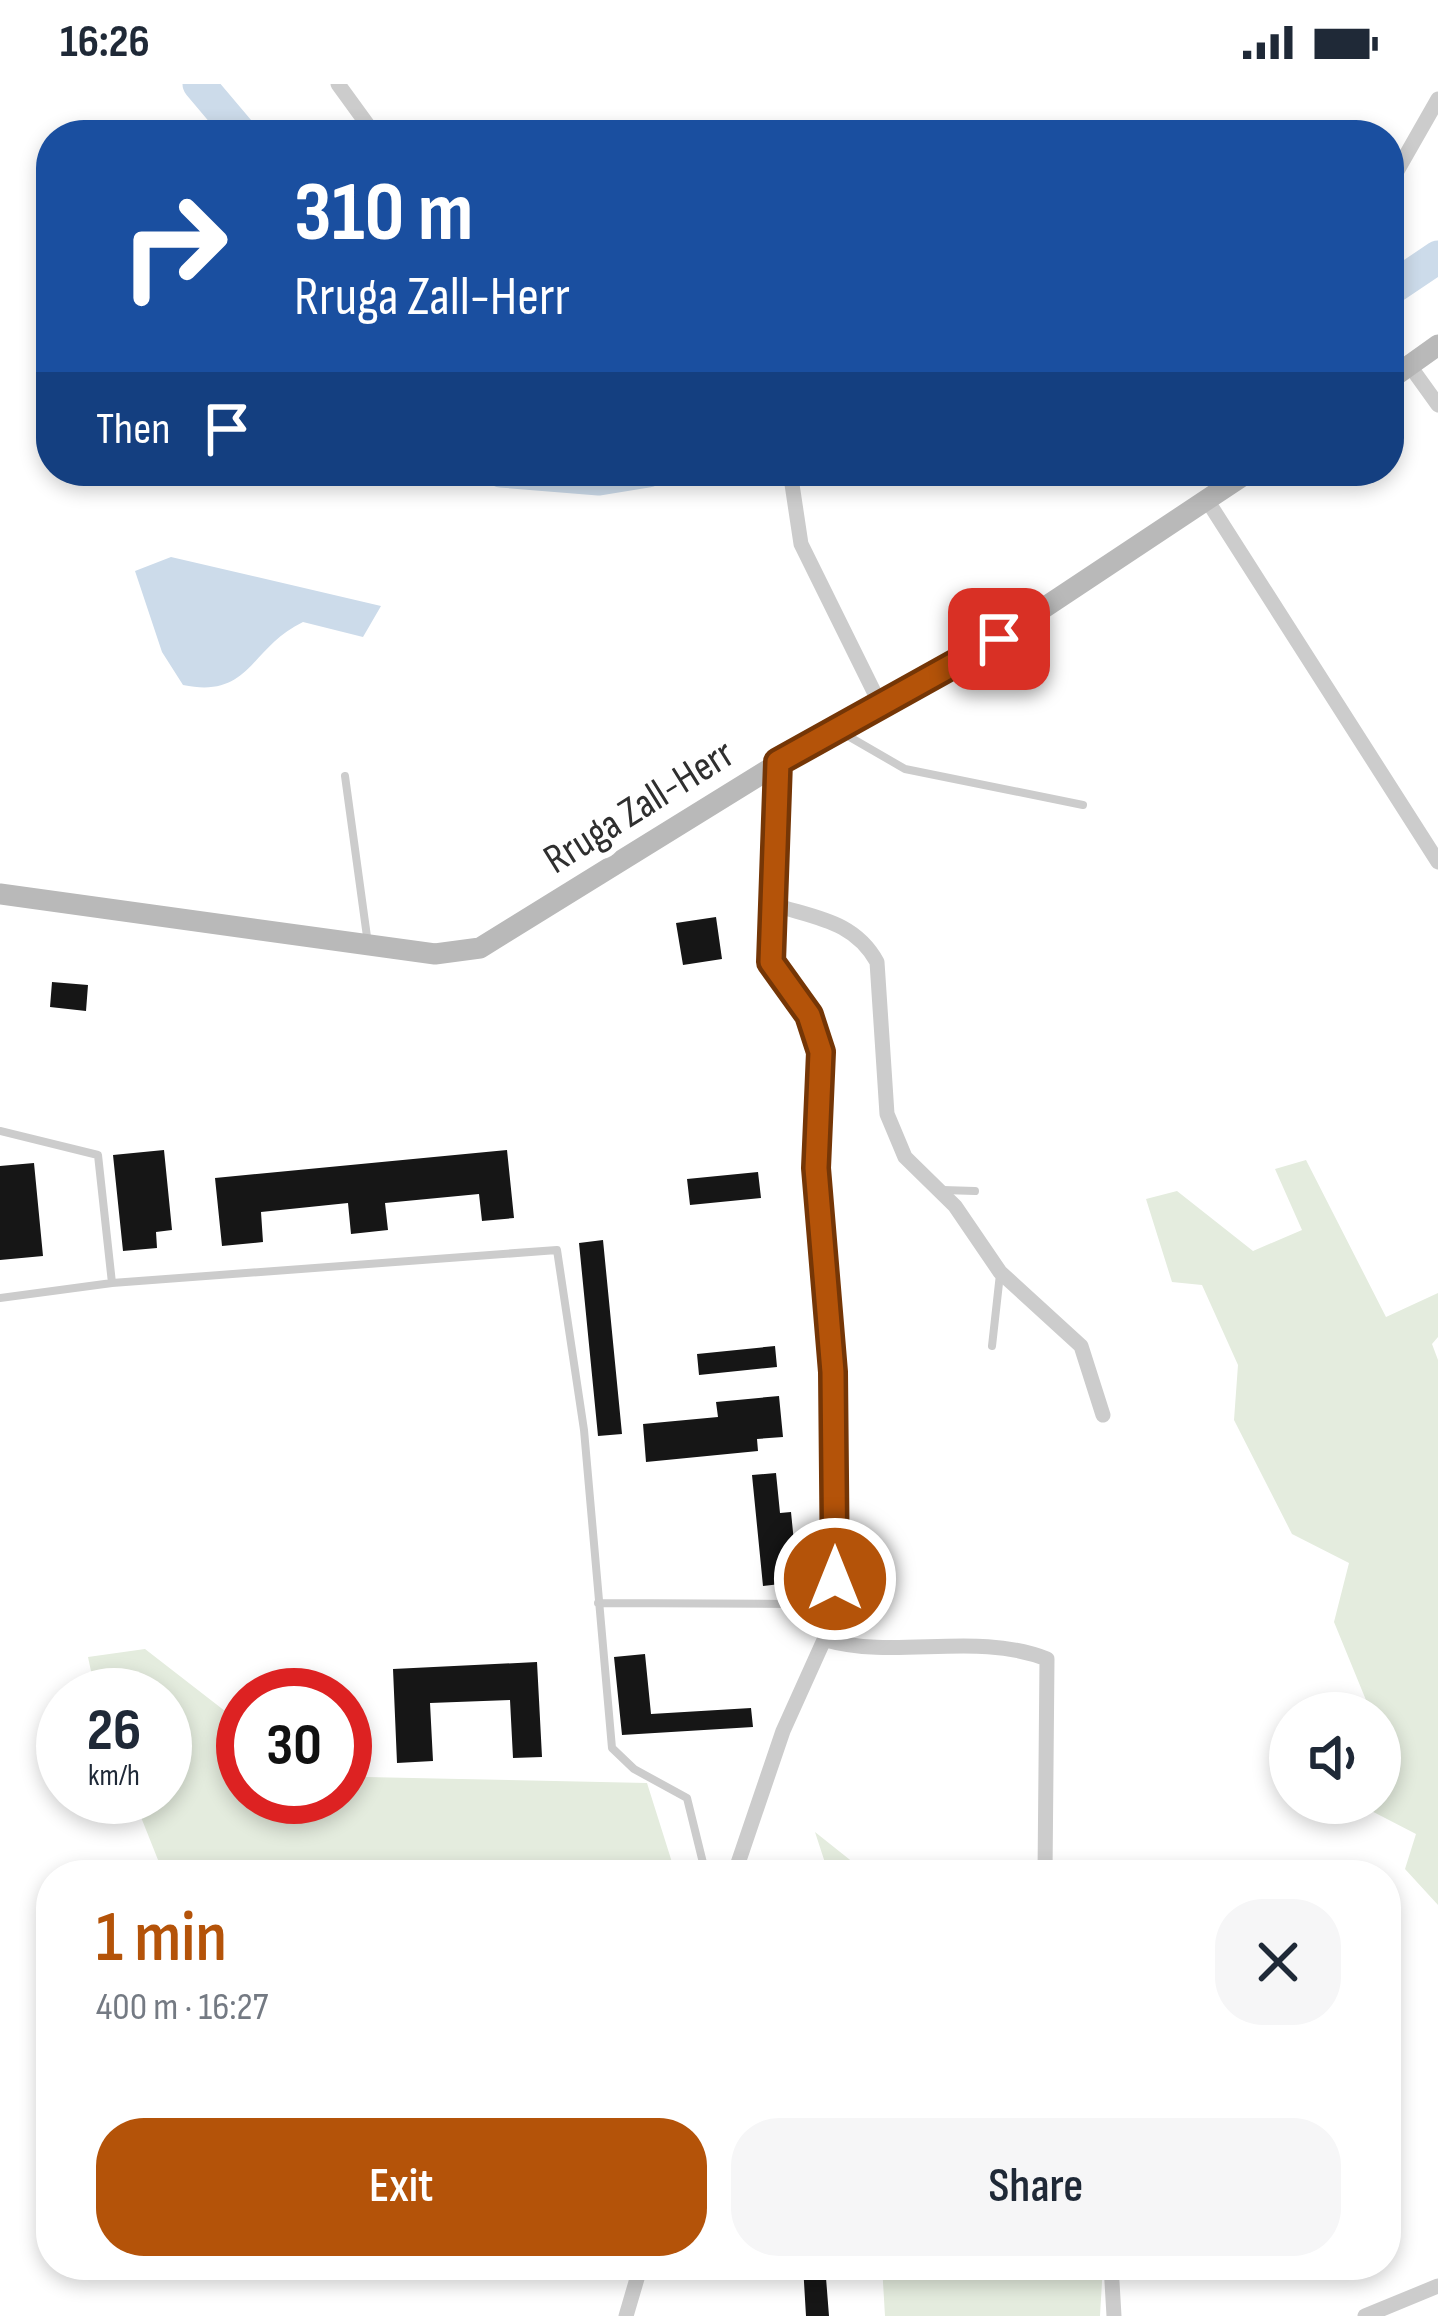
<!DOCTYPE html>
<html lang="en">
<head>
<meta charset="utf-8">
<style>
  :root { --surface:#fff; --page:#f6f6f7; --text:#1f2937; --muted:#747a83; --accent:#b45309 }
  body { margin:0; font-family:"Sofia Sans Condensed",sans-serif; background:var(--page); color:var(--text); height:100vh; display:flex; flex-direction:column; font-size:45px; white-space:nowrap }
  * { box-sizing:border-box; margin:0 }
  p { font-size:39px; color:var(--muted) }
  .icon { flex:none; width:66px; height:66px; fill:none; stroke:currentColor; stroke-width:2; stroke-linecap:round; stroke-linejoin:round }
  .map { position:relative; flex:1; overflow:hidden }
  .sheet { position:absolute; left:36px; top:1776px; width:1365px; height:420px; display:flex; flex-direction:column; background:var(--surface); border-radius:48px; box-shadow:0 6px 18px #0003 }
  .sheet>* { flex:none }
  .hud { position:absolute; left:36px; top:36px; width:1368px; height:366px; border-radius:48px; box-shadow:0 6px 18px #0003; background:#1a4fa0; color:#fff; overflow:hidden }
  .buttons { position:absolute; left:1269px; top:1608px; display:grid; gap:24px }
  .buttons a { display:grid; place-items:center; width:132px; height:132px; border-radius:50%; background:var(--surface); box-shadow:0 6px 18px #0003; font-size:60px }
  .speed { position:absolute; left:36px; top:1584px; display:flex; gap:24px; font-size:60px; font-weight:700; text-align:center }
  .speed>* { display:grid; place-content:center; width:156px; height:156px; border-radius:50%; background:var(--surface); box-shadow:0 6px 18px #0003; line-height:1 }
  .speed small { font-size:30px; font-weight:400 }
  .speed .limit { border:18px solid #d22; background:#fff; color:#111 }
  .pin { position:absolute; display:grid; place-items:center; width:102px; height:102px; color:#fff; margin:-51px; border-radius:24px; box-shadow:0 6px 18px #0006 }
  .me { position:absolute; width:132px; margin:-66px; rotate:0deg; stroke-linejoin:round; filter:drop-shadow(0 0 9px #0008) }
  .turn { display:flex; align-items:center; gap:42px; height:252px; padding:0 60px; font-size:54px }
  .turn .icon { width:156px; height:156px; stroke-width:2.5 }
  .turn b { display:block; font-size:84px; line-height:102px }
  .then { display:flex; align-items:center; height:114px; padding:0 60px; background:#0003; gap:24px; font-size:45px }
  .round { display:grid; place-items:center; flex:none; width:126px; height:126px; border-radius:48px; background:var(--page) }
  .summary { display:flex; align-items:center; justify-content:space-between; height:204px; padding:0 60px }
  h1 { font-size:72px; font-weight:600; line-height:90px; color:var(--accent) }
  .button { display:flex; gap:24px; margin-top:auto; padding:24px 60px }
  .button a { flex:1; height:138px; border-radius:48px; background:var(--accent); color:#fff; font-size:48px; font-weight:600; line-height:138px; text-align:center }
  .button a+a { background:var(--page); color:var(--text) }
  .status { display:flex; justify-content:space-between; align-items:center; height:84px; padding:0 60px; background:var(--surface); direction:ltr }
  .status svg { height:33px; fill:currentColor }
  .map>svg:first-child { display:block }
  .green { fill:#e4ecde }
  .water { fill:#ccdbea }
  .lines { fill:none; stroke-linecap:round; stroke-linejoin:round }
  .river { stroke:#ccdbea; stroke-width:33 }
  .building { fill:#161616 }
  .lane { stroke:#ccc; stroke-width:8 }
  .street { stroke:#ccc; stroke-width:15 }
  .secondary { stroke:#b9b9b9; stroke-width:21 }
  .route-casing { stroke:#753606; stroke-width:30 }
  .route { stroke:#b45309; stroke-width:21 }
  .labels { text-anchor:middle; stroke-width:12; stroke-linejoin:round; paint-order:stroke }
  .street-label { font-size:42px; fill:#2f2f2f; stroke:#fff }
</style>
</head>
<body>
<div class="status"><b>16:26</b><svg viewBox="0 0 49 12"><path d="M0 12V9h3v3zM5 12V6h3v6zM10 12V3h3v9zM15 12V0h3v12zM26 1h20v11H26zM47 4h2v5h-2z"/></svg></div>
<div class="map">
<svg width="1438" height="2232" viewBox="0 0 1438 2232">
  <rect width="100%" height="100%" fill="#fff"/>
  <path class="green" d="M1306,1076L1386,1233L1438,1209V1253L1432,1260L1438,1276V1821L1405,1785L1416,1750L1356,1719H1380V1629H1365L1368,1621L1334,1538L1349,1479L1292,1450L1234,1336L1238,1281L1202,1201L1172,1198L1146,1115L1177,1107L1253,1167L1302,1146L1275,1085Z
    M145,1565L243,1641V1713H345V1687L366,1693L647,1699L676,1791H164L133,1713H165V1611H96L88,1573Z
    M815,1748L869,1791H829Z
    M882,2181H1103L1100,2232H885Z"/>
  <path class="water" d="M171,473L381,522L363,553L303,538C249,564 251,615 183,601L162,568L135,487Z"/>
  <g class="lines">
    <path class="river" d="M199,0L242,51
      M1389,206L1438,173
      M501,387L599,395L648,387"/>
  </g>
  <path class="building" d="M716,833L722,875L683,881L676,839Z
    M52,898L88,901L86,927L50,923Z
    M164,1066L172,1146L156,1148L157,1164L123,1167L113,1071Z
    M507,1066L514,1134L482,1137L479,1110L385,1119L388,1146L351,1150L348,1119L261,1128L263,1158L222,1162L215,1094Z
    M34,1079L43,1172L0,1176V1082Z
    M758,1088L761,1114L690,1121L687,1095Z
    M603,1156L622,1350L598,1352L579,1159Z
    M775,1262L777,1283L699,1291L697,1270Z
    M779,1312L783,1353L757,1355L758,1367L646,1378L643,1340L718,1333L716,1318Z
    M776,1389L780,1429L791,1428L798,1498L763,1502L752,1391Z
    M645,1570L651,1630L751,1624L753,1643L622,1651L614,1573Z
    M537,1578L542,1673L513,1674L510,1616L430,1619L433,1677L397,1679L393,1585Z
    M803,2181H825L829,2232H806Z"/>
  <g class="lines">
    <path class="lane" d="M841,648L905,685L1083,721
      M345,692L368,860
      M0,1047L98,1071L112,1199L557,1166L584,1346L612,1664L634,1685L687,1714L706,1791
      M943,1106L975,1107
      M0,1214L112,1199
      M992,1262L1000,1190
      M598,1519L790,1520L833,1495
      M790,1520L823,1553"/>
    <path class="street" d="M338,0L375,51
      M1389,101L1438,15
      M1410,282L1438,321
      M790,387L801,460L880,620
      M1207,416L1438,778
      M772,820C814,834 854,836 877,878L887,1030L905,1073L955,1122L1000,1188L1081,1262L1103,1331
      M826,1556C897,1576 975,1547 1047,1575L1045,1791
      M734,1791L783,1647L833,1536L835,1518L833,1288L816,1083L821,968L809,931L771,878L778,678
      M1111,2181L1114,2232
      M626,2232L641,2181
      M1365,2232L1438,2202"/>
    <path class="secondary" d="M1389,296L1438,261
      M0,810L435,870L480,864L834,645L961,579L1250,387"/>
  </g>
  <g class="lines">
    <g class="route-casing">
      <path id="route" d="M835,1495L833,1288L816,1084L821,968L809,931L771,878L778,678L999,555"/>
    </g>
    <use href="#route" class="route"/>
  </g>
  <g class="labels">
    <g class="street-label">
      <text transform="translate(638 721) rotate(-32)" y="15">Rruga Zall-Herr</text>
    </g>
  </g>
</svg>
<div class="buttons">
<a><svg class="icon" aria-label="sound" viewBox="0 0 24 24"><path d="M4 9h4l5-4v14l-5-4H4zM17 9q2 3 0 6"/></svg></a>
</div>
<div class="speed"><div>26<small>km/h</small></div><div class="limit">30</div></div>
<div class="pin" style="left:999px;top:555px;background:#d93025"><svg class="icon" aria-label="arrive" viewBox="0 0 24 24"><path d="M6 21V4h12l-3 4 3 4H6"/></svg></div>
<svg class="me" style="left:835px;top:1495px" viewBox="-20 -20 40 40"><circle r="17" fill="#b45309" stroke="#fff" stroke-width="3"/><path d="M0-11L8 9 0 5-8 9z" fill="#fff"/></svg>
<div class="hud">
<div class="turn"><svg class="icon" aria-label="right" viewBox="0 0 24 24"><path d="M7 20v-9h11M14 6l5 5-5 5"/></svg><div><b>310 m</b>Rruga Zall-Herr</div></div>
<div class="then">Then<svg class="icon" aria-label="arrive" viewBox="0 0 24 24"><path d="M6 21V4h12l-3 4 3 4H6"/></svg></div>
</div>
<section class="sheet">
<div class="summary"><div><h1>1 min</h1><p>400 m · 16:27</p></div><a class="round"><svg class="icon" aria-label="close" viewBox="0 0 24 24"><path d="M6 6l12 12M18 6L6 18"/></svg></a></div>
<div class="button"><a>Exit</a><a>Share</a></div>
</section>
</div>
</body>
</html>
